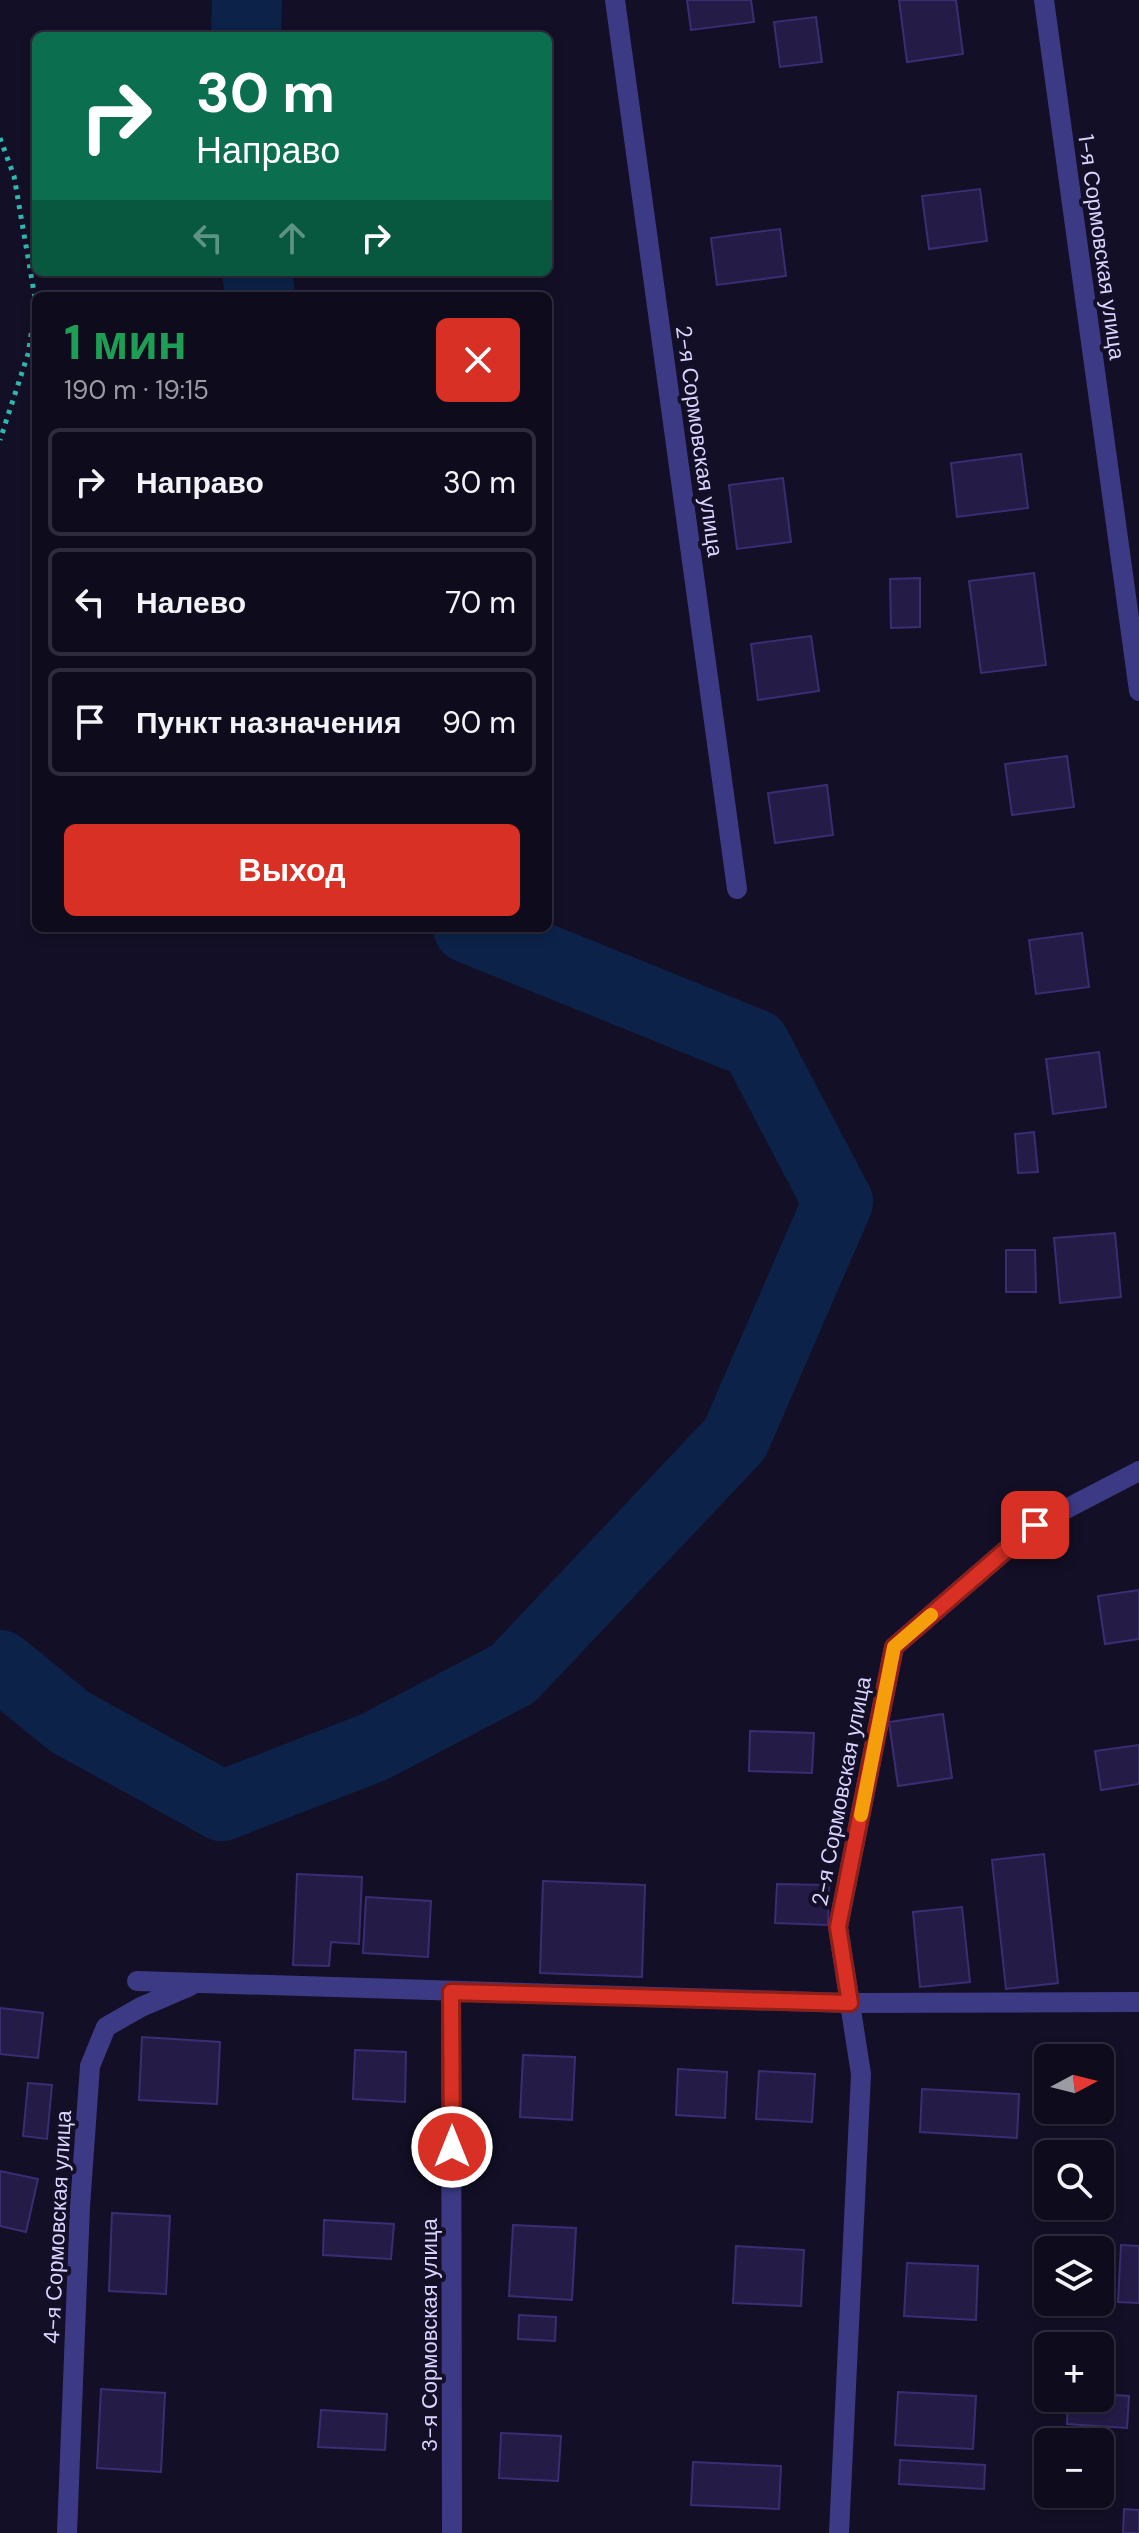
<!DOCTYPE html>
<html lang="ru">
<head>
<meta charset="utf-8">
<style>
  :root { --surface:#0e0b1c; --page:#1c1929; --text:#f1f3f6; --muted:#9b9ba3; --line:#2e2b3b; --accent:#d93025 }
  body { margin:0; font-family:"DM Sans",sans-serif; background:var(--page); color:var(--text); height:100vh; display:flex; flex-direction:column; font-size:30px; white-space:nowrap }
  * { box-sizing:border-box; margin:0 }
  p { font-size:26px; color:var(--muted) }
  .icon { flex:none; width:44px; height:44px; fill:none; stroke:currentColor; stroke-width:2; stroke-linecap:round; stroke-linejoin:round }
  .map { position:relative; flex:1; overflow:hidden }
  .panel { position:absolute; left:32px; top:292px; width:520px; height:640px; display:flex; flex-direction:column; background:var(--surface); border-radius:12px; box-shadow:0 4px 12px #0003,0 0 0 2px var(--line) }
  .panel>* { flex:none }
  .hud { position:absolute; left:32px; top:32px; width:520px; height:244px; border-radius:12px; box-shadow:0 4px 12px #0003,0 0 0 2px var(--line); background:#0b6e4f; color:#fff; overflow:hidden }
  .needle { width:52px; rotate:83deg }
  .fabs { position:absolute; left:1034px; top:2044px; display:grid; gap:16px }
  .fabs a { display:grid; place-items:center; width:80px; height:80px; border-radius:12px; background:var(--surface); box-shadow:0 4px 12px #0003,0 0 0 2px var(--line); font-size:40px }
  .pin { position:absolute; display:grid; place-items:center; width:68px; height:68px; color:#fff; margin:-34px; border-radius:16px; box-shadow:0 4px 12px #0006 }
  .me { position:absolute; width:88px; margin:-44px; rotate:0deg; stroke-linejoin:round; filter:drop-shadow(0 0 6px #0008) }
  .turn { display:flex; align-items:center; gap:28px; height:168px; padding:0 32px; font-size:36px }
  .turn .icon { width:104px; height:104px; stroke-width:2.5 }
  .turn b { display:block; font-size:56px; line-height:68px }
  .lanes { display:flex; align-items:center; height:76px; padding:0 32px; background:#0003; justify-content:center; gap:40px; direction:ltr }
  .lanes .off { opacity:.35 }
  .round { display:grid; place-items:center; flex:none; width:84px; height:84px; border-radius:12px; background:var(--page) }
  .headline { display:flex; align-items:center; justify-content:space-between; height:136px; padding:0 32px }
  h1 { font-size:48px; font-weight:700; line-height:60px; color:#1e9e55 }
  .primary-button { display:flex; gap:16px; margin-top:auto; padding:16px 32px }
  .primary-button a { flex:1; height:92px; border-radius:12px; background:var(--accent); color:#fff; font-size:32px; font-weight:700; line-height:92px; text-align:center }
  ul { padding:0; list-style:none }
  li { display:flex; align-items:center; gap:24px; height:108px; margin:0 16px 12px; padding:0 16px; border:4px solid var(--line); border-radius:12px }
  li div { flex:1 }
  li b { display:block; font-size:30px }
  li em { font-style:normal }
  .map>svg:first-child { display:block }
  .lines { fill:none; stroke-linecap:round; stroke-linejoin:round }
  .river { stroke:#0c2248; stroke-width:70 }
  .building { fill:#241b47; stroke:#3b2d73; stroke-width:2 }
  .path { stroke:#2fb8b0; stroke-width:5; stroke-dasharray:4 6; stroke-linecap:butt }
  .street { stroke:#3d3a85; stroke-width:20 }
  .route-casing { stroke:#8d1f18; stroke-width:20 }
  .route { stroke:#d93025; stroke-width:14 }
  .slow { stroke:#f59e0b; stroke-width:14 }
  .labels { text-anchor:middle; stroke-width:8; stroke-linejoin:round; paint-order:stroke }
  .street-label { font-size:22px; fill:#d9d4ff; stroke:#130f26 }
</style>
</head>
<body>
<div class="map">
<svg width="1139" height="2533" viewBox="0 0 1139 2533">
  <rect width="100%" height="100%" fill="#130f26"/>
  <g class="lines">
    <path class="river" d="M246,36L247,0
      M257,272L260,296
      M0,1665L70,1722L222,1806L374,1747L513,1674L735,1439L838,1202L755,1044L468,928"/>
  </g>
  <path class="building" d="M687,0H751L754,22L691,30Z
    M899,0H956L963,54L907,62Z
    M816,17L822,62L780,67L774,22Z
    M980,189L987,241L929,249L922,196Z
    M780,229L786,276L717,285L711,238Z
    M1021,454L1028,508L957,517L951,463Z
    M783,478L791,542L737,549L729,485Z
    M1034,573L1046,665L981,673L969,581Z
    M920,578V627L891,628L890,579Z
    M811,636L819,691L758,700L751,644Z
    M1067,756L1074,807L1012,815L1005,764Z
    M827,785L833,835L775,843L768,793Z
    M1082,933L1089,987L1036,994L1029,940Z
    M1099,1052L1106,1107L1053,1114L1046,1059Z
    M1034,1132L1038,1172L1018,1173L1015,1134Z
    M1115,1233L1121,1297L1060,1303L1054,1238Z
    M1006,1250H1035L1036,1292H1006Z
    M1139,1590V1639L1105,1644L1098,1596Z
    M943,1714L952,1778L898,1786L889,1722Z
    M750,1731L814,1733L812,1773L749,1771Z
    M1139,1745V1784L1101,1790L1095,1751Z
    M1044,1854L1058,1983L1006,1989L992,1860Z
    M297,1874L362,1877L359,1944L331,1942L329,1966L293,1965Z
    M543,1881L645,1885L642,1977L540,1973Z
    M777,1884L829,1885L828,1925L775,1923Z
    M366,1897L431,1901L428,1957L363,1953Z
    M962,1907L970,1982L920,1987L913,1912Z
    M0,2008L43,2013L38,2058L0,2054Z
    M142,2037L220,2042L217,2104L139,2100Z
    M355,2050L406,2052L405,2102L353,2099Z
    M523,2055L575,2057L572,2120L520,2117Z
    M678,2069L727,2072L725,2118L676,2115Z
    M759,2071L815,2074L812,2122L756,2119Z
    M28,2083L52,2085L47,2139L23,2136Z
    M922,2089L1019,2094L1017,2138L920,2132Z
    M0,2171L38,2179L26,2232L0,2226Z
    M112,2213L170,2216L166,2294L109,2291Z
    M324,2220L394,2224L391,2259L323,2255Z
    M513,2225L576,2228L572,2300L509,2296Z
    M1121,2245L1139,2246V2303L1118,2302Z
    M736,2246L804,2250L801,2306L733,2303Z
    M907,2263L978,2266L976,2320L904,2316Z
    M519,2315L556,2317L555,2341L518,2339Z
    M101,2389L165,2393L161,2472L97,2468Z
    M898,2392L976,2396L973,2449L895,2445Z
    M1100,2394L1129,2396L1127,2428L1067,2424L1068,2398H1100Z
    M321,2410L387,2414L385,2450L318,2447Z
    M501,2433L561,2436L558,2481L499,2478Z
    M900,2460L985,2465L984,2489L899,2484Z
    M693,2462L781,2466L779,2509L691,2505Z
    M1124,2509L1139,2510V2533H1123Z"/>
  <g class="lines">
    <path class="path" d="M0,138L14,176L36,304L28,354L0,440"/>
    <path class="street" d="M615,0L737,889
      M1044,0L1139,691
      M137,1981L850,2003L1139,2002
      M451,1992L452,2533
      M67,2533L80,2206L90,2066L106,2027L141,2007L190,1986
      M839,2533L861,2074L838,1927L894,1647L1035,1525L1139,1471"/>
  </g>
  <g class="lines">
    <g class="route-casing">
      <path id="route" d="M452,2147L451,1992L850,2003L838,1927L894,1647L1035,1525"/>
    </g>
    <use href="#route" class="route"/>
    <path class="slow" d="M861,1815L894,1647L931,1615"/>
  </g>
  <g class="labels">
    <g class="street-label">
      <text transform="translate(1102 247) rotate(82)" y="8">1-я Сормовская улица</text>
      <text transform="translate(700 441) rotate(82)" y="8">2-я Сормовская улица</text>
      <text transform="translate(841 1791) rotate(-79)" y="8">2-я Сормовская улица</text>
      <text transform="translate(57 2227) rotate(-87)" y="8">4-я Сормовская улица</text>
      <text transform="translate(429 2335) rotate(-90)" y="8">3-я Сормовская улица</text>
    </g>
  </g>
</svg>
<div class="fabs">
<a><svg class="needle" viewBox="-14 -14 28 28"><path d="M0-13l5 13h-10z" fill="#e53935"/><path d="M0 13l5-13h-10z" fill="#9b9ba3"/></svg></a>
<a><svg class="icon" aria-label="search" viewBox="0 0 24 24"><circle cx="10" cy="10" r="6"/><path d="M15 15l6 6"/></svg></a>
<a><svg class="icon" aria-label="layers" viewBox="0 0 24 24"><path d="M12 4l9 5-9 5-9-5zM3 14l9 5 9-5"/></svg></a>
<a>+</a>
<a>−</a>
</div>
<div class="pin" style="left:1035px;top:1525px;background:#d93025"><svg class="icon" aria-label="arrive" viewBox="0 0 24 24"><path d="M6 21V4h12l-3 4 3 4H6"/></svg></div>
<svg class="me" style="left:452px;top:2147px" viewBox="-20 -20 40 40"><circle r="17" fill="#d93025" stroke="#fff" stroke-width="3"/><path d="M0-11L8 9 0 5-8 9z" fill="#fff"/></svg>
<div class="hud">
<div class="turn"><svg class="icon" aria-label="right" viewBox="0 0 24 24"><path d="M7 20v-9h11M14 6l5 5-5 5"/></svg><div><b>30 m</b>Направо</div></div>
<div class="lanes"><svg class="icon off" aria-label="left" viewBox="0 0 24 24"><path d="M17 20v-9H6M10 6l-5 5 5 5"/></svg><svg class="icon off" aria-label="ahead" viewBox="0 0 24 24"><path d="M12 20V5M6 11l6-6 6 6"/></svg><svg class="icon" aria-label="right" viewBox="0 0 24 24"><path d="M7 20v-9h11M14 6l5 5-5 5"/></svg></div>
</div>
<section class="panel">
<div class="headline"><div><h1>1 мин</h1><p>190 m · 19:15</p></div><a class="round" style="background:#d93025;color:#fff"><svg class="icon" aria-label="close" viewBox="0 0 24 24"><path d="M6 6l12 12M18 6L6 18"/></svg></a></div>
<ul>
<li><svg class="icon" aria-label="right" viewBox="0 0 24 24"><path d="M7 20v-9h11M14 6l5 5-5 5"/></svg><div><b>Направо</b></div><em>30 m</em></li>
<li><svg class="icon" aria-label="left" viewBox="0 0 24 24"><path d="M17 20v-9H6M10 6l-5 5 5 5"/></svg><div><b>Налево</b></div><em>70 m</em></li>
<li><svg class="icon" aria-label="arrive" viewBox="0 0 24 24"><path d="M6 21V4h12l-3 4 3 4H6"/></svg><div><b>Пункт назначения</b></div><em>90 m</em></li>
</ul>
<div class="primary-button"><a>Выход</a></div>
</section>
</div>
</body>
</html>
